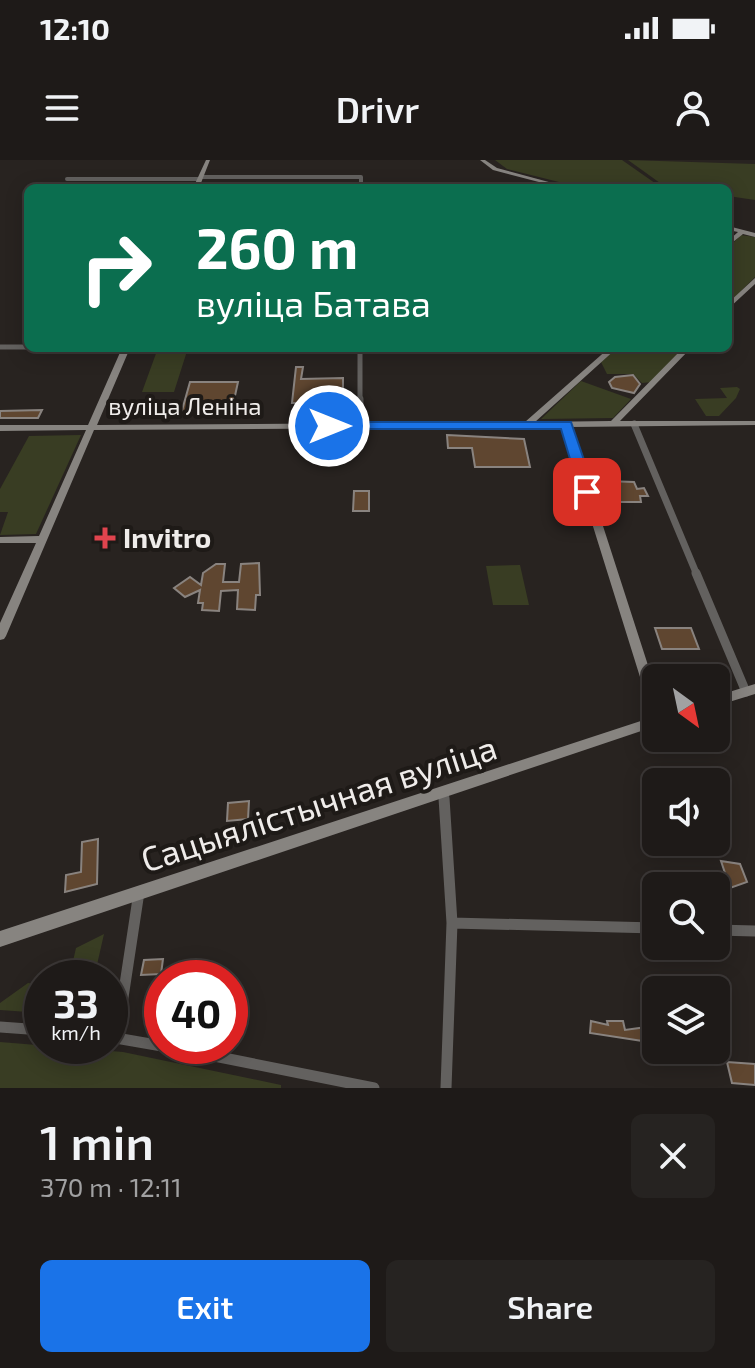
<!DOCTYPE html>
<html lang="en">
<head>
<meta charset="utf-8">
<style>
  :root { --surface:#1e1a18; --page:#262321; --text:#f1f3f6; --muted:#a1a1a2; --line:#3c3837; --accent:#1a73e8 }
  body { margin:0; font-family:"Exo 2",sans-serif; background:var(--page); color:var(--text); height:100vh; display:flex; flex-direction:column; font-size:30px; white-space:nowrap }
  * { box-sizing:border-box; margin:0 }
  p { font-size:26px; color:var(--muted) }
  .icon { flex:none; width:44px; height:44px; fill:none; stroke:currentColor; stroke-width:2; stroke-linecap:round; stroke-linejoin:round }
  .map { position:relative; height:928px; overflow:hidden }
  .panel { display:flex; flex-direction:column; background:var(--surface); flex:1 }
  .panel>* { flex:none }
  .hud { position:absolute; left:24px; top:24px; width:708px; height:168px; border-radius:12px; box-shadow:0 4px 20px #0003,0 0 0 2px var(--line); background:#0b6e4f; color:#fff; overflow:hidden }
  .needle { width:52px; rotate:147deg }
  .tools { position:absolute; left:642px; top:504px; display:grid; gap:16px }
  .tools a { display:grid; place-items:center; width:88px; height:88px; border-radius:12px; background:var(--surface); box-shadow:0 4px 20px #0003,0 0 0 2px var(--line); font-size:40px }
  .speed { position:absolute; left:24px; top:800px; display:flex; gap:16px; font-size:40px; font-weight:700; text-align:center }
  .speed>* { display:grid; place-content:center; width:104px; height:104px; border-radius:50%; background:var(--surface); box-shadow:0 4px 20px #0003,0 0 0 2px var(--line); line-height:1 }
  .speed small { font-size:20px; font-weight:400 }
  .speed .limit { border:12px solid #d22; background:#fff; color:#111 }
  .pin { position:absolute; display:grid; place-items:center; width:68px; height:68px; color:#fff; margin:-34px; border-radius:16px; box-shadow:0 4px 12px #0006 }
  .me { position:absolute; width:88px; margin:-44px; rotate:90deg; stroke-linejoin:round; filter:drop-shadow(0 0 6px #0008) }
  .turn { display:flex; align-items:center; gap:28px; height:168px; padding:0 40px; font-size:36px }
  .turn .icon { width:104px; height:104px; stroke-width:2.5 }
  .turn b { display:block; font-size:56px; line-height:68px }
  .round { display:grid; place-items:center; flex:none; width:84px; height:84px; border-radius:12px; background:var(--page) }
  .head { display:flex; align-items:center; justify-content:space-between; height:136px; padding:0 40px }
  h1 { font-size:48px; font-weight:600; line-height:60px }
  .button { display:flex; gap:16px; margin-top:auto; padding:16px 40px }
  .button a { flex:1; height:92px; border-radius:12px; background:var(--accent); color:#fff; font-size:32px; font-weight:600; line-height:92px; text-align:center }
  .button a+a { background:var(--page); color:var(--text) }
  .status { display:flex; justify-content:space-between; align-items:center; height:56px; padding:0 40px; background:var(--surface); direction:ltr }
  .status svg { height:22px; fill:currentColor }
  header { display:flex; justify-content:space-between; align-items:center; height:104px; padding:0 40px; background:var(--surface); font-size:36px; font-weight:600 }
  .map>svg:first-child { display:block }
  .green { fill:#393d23 }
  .building { fill:#5f4630; stroke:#89837f; stroke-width:2 }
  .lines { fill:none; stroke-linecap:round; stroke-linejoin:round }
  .street-far4 { stroke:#63615f; stroke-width:4 }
  .street-far3 { stroke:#63615f; stroke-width:5 }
  .street-far2 { stroke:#63615f; stroke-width:7 }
  .street-far1 { stroke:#63615f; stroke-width:9 }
  .street { stroke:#63615f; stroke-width:11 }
  .secondary { fill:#878480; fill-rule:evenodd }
  .route { fill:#1a73e8; stroke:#114b97; stroke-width:2 }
  .health-dot { fill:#e0444e; stroke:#1e1a17; stroke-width:3 }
  .labels { text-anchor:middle; stroke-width:8; stroke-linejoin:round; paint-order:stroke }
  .far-street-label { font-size:24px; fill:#efecea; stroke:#1e1a17 }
  .poi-label { font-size:28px; font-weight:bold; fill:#efecea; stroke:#1e1a17; text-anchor:start }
  .near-street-label { font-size:34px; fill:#efecea; stroke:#1e1a17 }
</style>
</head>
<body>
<div class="status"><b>12:10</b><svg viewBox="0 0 49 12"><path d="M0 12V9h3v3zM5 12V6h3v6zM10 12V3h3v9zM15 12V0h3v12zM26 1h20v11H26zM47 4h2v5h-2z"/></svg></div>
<header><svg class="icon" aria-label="menu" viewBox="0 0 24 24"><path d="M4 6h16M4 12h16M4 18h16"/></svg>Drivr<svg class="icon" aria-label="person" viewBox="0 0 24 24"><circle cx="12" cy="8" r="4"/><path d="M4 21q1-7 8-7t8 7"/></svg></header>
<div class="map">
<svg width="755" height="928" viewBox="0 0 755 928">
  <rect width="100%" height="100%" fill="#282320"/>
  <path class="green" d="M495,0H622L662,28H583L507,9Z
    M628,0L755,4V40L728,36V28H667Z
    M741,75L755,77V117L728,144V88Z
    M158,188H188L174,232H142Z
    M617,188H685L652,222L642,223L633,214H607L601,202Z
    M581,221L631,239L613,258L541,259Z
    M737,227L740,229L736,238L719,256H706L695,239L727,238L720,228Z
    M81,275L36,374L0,375L8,352H0V329L29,276Z
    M520,405L529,445H493L486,406Z
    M104,774L94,818H74L70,814L76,788Z
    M28,823L42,824V853L0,850V843Z
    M0,882L123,892L281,925V928H0Z"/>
  <path class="building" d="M296,207H303L301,219L343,218V243H292Z
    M633,215L640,224L634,233L612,228L609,222L615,217Z
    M190,222H238L231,254H181Z
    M42,250L38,258H0V251Z
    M447,275L524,279L530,307H475L472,288H448Z
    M605,321L634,322L637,329L644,328L648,336H640L641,342H610L600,332L606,327Z
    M354,331H369V351H353Z
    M259,403L260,435H256L255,450L237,449L238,430L221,431L219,451L202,450L203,443H198L200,430L185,437L174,428L190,417L201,425L203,413L216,404H225L223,422H239L241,404Z
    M655,468H691L699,489H662Z
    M249,641L248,659L227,661L228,643Z
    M98,679L97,724L65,732L66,715L81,712L82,682Z
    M721,701L740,704L747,722L730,728Z
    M163,799L161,814L141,815L144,800Z
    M591,861L608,865L607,861H623L625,870L647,867L649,882L590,873Z
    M727,902L755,904V925L732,923Z"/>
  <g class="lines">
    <path class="street-far4" d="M201,17H361V28
      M67,19H200"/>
    <path class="street-far3" d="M0,187H28
      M360,188V241"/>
    <path class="street-far2" d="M360,239V266
      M634,264L697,415"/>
    <path class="street-far1" d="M696,413L746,532
      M444,633V640"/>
    <path class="street" d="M444,638L452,763L446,928
      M452,763L656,768
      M716,770L755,771
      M0,867L42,870
      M110,877L162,886
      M117,877L139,732
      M164,886L374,928"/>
    <path class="secondary" d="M206,0H210L199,28H193Z
      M480,0H485L497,8L571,28H562L493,10Z
      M728,66L755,73V77L743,74L728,86V81L738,72L728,70Z
      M755,118V124L728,149V143Z
      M122,188H130L97,265L525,262L609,188H617L535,262L611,261L683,188H691L620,261H755V265L571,267L656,530V554L652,553L650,549L562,267L94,270L6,476L4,479L0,480V463L36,383H0V377L39,376L86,270L0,271V265H88Z
      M755,524V534L716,546V536Z
      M656,556V566L0,787V771Z"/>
  </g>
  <path class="route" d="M329,262H571L595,332L587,337L580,332L561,269H325V263Z"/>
  <path class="health-dot" d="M101 366h8v8h8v8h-8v8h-8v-8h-8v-8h8z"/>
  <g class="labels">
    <g class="far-street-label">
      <text x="185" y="255">вуліца Леніна</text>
    </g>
    <g class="poi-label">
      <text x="123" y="388">Invitro</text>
    </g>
    <g class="near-street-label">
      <text transform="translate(319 644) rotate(-18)" y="12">Сацыялістычная вуліца</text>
    </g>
  </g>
</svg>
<div class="tools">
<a><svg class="needle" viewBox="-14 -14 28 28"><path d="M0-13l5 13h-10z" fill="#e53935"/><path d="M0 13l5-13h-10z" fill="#a1a1a2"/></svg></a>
<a><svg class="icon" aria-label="sound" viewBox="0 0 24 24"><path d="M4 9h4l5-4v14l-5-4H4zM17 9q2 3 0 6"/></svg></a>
<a><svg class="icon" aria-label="search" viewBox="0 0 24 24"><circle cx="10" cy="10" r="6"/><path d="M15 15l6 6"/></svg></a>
<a><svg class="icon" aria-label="layers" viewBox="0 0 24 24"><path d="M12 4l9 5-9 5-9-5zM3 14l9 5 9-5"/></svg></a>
</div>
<div class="speed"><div>33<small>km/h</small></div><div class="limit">40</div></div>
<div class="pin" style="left:587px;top:332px;background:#d93025"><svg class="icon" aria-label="arrive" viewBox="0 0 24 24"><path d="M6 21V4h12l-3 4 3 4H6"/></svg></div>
<svg class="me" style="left:329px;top:266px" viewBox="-20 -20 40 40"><circle r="17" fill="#1a73e8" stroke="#fff" stroke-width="3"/><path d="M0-11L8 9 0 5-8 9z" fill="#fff"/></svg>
<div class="hud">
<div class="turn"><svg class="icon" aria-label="right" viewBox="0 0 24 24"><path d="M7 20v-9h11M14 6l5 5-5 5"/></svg><div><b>260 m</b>вуліца Батава</div></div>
</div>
</div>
<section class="panel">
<div class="head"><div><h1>1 min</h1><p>370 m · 12:11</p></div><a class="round"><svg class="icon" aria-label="close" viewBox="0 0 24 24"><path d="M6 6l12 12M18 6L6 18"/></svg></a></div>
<div class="button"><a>Exit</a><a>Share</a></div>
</section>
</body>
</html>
